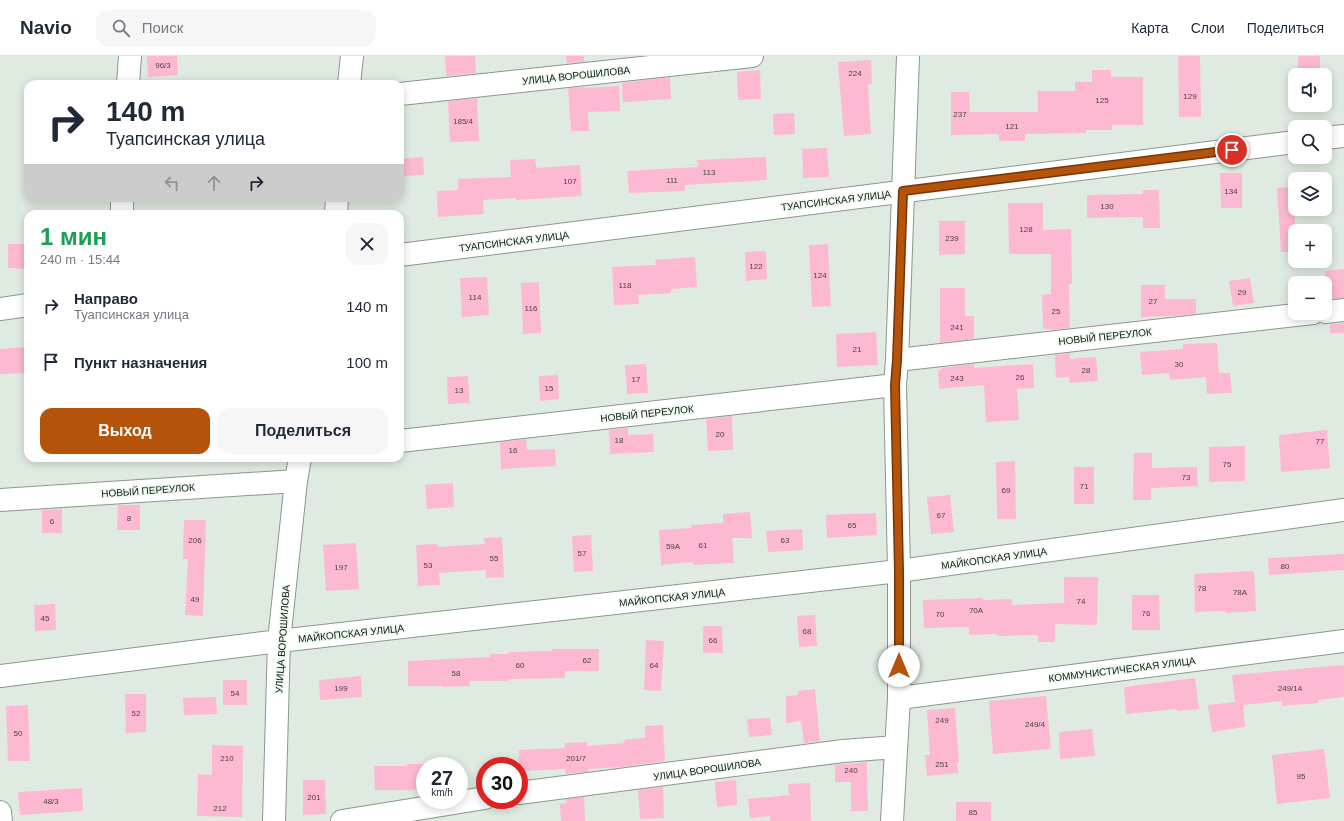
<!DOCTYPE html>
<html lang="ru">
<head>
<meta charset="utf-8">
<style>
  :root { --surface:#fff; --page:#f6f6f7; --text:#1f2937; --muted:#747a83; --line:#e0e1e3; --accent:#b45309 }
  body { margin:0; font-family:Arial,sans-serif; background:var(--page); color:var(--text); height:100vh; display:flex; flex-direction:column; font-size:15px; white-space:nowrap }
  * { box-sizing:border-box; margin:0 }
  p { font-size:13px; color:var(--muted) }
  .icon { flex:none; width:22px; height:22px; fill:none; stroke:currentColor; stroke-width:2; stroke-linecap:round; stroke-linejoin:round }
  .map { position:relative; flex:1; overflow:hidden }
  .sheet { position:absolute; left:24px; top:154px; width:380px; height:252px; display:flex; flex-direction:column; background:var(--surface); border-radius:12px; box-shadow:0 2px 10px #0003 }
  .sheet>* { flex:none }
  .guide { position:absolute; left:24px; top:24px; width:380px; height:122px; border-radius:12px; box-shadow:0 2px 10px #0003; background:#fff; color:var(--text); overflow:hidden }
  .controls { position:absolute; left:1288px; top:12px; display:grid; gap:8px }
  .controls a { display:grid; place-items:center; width:44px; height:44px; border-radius:8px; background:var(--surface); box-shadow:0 2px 10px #0003; font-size:20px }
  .speed { position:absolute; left:416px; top:701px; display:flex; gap:8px; font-size:20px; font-weight:700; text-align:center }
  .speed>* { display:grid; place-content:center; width:52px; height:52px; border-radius:50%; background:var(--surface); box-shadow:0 2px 10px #0003; line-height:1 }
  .speed small { font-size:10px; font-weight:400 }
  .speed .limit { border:6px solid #d22; background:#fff; color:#111 }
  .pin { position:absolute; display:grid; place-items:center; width:34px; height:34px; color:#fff; margin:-17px; border:2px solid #fff; border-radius:50%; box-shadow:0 1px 4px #0007 }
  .me { position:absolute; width:44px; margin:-22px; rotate:0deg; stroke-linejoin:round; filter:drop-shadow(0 0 3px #0008) }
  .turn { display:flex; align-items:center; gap:14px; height:84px; padding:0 16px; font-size:18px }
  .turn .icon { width:52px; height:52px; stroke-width:2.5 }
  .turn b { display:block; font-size:28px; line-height:34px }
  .lanes { display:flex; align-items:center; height:38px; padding:0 16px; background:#0003; justify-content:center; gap:20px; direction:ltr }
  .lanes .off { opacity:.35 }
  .round { display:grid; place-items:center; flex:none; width:42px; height:42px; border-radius:12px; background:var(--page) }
  .head { display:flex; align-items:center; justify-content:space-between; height:68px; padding:0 16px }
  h1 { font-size:24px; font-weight:800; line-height:30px; color:#1e9e55 }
  .primary-button { display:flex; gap:8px; margin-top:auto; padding:8px 16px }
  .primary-button a { flex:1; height:46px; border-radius:12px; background:var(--accent); color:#fff; font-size:16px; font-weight:800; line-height:46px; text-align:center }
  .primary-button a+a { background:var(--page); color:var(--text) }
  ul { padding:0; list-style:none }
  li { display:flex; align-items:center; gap:12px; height:56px; padding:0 16px }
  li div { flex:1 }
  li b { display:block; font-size:15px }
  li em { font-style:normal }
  header { display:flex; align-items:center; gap:24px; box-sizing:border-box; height:56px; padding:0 20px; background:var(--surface); border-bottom:1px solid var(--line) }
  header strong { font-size:19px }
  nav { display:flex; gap:22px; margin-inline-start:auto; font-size:14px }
  .search { width:280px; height:36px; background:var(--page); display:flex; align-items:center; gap:10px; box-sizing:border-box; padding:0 14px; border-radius:12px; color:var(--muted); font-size:15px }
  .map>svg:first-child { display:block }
  .building { fill:#fdb9d2 }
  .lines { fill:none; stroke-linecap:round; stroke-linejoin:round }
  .minor-casing { stroke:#8b978c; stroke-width:24 }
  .minor { stroke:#fff; stroke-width:22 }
  .route-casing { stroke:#753606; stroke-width:10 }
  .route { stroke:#b45309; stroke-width:7 }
  .labels { text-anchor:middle; stroke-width:3; stroke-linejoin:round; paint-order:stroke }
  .number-label { font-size:8px; fill:#4e4144 }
  .street-label { font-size:10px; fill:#141915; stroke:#ecf9ed }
</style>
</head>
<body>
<header>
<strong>Navio</strong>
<div class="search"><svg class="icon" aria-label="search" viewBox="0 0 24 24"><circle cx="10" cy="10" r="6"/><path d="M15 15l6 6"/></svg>Поиск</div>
<nav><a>Карта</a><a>Слои</a><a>Поделиться</a></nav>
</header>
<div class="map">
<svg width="1344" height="765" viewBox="0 0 1344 765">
  <rect width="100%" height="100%" fill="#dfebe0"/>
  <path class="building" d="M147,0H177L178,19L148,21Z
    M445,0H475L476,17L446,20Z
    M566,0H584V6L567,7Z
    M1178,0H1200L1201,61H1179Z
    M1298,0H1320V19H1298Z
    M871,4L872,28L868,29L871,78L844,80L838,6Z
    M760,14L761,43L738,44L737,16Z
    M1092,14H1111V21H1143V69H1112V74H1086V77L1025,78V85H999V78L951,79V36H969L970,56H1038V35H1075V26H1092Z
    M670,21L671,43L623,46L622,27Z
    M619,30L620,55L588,56L589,75H571L568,32L585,31V32Z
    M477,42L479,85L450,86L448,45Z
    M794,57L795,78L774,79L773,58Z
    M827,92L829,121L803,122L802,93Z
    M423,101L424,119L400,120V103Z
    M766,101L767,124L685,129V135L629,137L627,115L698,111L697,104Z
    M535,103L536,112L580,109L582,140L516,144V142L483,144L484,158L438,161L437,135L458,134V123L511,121L510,104Z
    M1220,117H1242V152H1221Z
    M1295,131V196H1281L1277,132Z
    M1143,134H1159L1160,172H1143V161L1087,162V139L1143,138Z
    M1008,147H1043V174L1071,173L1072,228H1069L1070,272L1053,274V273H1043L1042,239L1051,238V198H1009Z
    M939,165H965V198L939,199Z
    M8,188H28V213L8,212Z
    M828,188L831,250L812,251L809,189Z
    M766,195L767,223L746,225L745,196Z
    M695,201L697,231L671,233V237L638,239L639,248L614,249L612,211L656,209L655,204Z
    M1344,213V242L1328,243V240H1325V215Z
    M487,221L489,259L462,261L460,222Z
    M1250,222L1254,247L1233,250L1229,225Z
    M539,226L541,277L523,278L521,227Z
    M1141,229H1165V243H1196V258L1172,260L1141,261Z
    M940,232H965V260H974V283L940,287Z
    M1344,267V277H1330V268Z
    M876,276L878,309L837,311L836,278Z
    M1217,287L1219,317H1230L1232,337L1207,338L1206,321L1170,324L1169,317L1142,319L1140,296L1183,293V288Z
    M28,291V317L0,318V293Z
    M1070,297V303L1096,301L1098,325L1070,327L1069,321L1056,322L1055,299Z
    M646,308L648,337L627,338L625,309Z
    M974,308V312L1033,308L1034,332L1017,333L1019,364L986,366L984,329L939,333L938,314H941V312Z
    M558,319L559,343L540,345L539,320Z
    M468,320L470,347L448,348L447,321Z
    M732,360L733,394L708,395L706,363Z
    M628,372V379L653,378L654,396L610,398L609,374Z
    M1327,374L1330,412L1281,416L1279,379Z
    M526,383L527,394L555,393L556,410L501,413L500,386Z
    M1245,390V425L1209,426V391Z
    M1134,397H1152V412L1197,411L1198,430L1151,432V444H1133Z
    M1015,405L1016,463H997L996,406Z
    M1074,411H1094V448H1074Z
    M453,427L454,451L427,453L425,429Z
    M950,439L954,476L931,478L927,441Z
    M118,449H140V474H117Z
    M62,453V477H42V454Z
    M750,456L752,482H732L734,507L693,509V506L661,509L659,474L692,472L691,469L723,467V458Z
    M876,457L877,479L827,482L826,459Z
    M184,464H206L203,560L185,559L188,503H183Z
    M802,473L803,494L768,496L766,475Z
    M591,479L593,515L574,516L572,480Z
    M502,481L504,521L486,522V514L439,517L440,529L418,530L416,489L437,488L438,491L485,488L484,482Z
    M356,487L359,533L326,535L323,489Z
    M1344,498V514L1269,519L1268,502Z
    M1254,515L1256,555L1226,557L1225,555L1195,556L1194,518Z
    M1064,521H1098L1097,569L1055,568V586H1038V579L997,580V578L969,579V571L924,572L923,544L983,542V544L1012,543V549L1064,547Z
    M1132,539H1159L1160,574H1132Z
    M55,548L56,574L35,575L34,549Z
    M815,559L817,590L799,591L797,560Z
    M703,570H722L723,597H703Z
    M646,584L664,585L661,635L644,634Z
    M552,593H599V615H565V622L509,623V625H470V630L442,631V630H408V605L490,601V598H508V596L552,595Z
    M1344,609V641L1318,644L1319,647L1282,650V645L1243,649L1245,671L1212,676L1208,649L1235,646L1232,619Z
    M361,620L362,641L320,644L319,624Z
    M1195,622L1199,653L1177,655V653L1126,658L1124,631Z
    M223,624H247V649H223Z
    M815,633L820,685L804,687L801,665L786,667V640L798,639V635Z
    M125,638H146V676L126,677Z
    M1046,640L1051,693L993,698L989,645Z
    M216,641L217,658L184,659L183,642Z
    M28,649L30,705H8L6,650Z
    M955,652L959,707H957L958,717L927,720L925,699H930L927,654Z
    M770,662L772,679L749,681L747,663Z
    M663,669L665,705L622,711L588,713V716L566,718L565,713L519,715V694L565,692L564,687L587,686V690L625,687L624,684L645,682V670Z
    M1092,673L1095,700L1060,703L1059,676Z
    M212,689L243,690L242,761L197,760L198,718L212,719Z
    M1324,693L1330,742L1277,748L1272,699Z
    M867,706L868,755H851V726H835V709Z
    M407,708H425V732L407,735V734H375L374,710H407Z
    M303,724H325L326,758L303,759Z
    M736,724L737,749L717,751L715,726Z
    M810,727L811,765H770V760L750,762L748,743L789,739L788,728Z
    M663,731L664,762L640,763L638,734Z
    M82,732L83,755L20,759L18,736Z
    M584,741L585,765H561L560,748L567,747L566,743Z
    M956,746H991V765H956Z"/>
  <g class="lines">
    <g class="minor-casing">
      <path id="minor" d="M128,28L130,0
        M349,28L352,0
        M400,38L752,0
        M1325,82L1344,80
        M122,158V142
        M336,158L337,142
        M400,199L1295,86
        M0,253L28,249
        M1325,256L1344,254
        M897,304L1313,257
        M400,385L895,329
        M0,444L296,425
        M0,620L279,585L899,515L1344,454
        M899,642L1344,585
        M519,737L843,695L896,691
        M0,756L1,765
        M274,765L279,585L296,425L300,402
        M342,765L485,742
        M892,765L899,642V515L895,329L897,304L908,0"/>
    </g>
    <use href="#minor" class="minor"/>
  </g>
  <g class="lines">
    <g class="route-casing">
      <path id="route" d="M899,610V515L895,329L897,304L903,135L1232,94"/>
    </g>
    <use href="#route" class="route"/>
  </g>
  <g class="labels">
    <g class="number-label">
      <text x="163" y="12">96/3</text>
      <text x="855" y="20">224</text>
      <text x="1190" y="43">129</text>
      <text x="1102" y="47">125</text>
      <text x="960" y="61">237</text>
      <text x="463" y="68">185/4</text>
      <text x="1012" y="73">121</text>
      <text x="709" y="119">113</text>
      <text x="672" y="127">111</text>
      <text x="570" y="128">107</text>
      <text x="1231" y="138">134</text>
      <text x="1107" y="153">130</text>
      <text x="1026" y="176">128</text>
      <text x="952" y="185">239</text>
      <text x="756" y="213">122</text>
      <text x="820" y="222">124</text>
      <text x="625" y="232">118</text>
      <text x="1242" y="239">29</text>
      <text x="475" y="244">114</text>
      <text x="1153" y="248">27</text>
      <text x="531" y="255">116</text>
      <text x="1056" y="258">25</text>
      <text x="957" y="274">241</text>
      <text x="857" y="296">21</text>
      <text x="1179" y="311">30</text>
      <text x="1086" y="317">28</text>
      <text x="1020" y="324">26</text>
      <text x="957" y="325">243</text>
      <text x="636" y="326">17</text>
      <text x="549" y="335">15</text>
      <text x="459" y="337">13</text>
      <text x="720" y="381">20</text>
      <text x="619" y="387">18</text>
      <text x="1320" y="388">77</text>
      <text x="513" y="397">16</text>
      <text x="1227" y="411">75</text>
      <text x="1186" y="424">73</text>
      <text x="1084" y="433">71</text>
      <text x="1006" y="437">69</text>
      <text x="941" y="462">67</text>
      <text x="129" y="465">8</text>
      <text x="52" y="468">6</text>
      <text x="852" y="472">65</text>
      <text x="195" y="487">206</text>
      <text x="785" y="487">63</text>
      <text x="703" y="492">61</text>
      <text x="673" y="493">59А</text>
      <text x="582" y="500">57</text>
      <text x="494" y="505">55</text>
      <text x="428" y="512">53</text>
      <text x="1285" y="513">80</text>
      <text x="341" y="514">197</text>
      <text x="1202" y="535">78</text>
      <text x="1240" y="539">78А</text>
      <text x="195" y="546">49</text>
      <text x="1081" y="548">74</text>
      <text x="976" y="557">70А</text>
      <text x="1146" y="560">76</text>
      <text x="940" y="561">70</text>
      <text x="45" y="565">45</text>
      <text x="807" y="578">68</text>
      <text x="713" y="587">66</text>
      <text x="587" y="607">62</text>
      <text x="520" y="612">60</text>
      <text x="654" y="612">64</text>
      <text x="456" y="620">58</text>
      <text x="341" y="635">199</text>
      <text x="1290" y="635">249/14</text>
      <text x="235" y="640">54</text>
      <text x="136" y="660">52</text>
      <text x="942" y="667">249</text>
      <text x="1035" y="671">249/4</text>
      <text x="18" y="680">50</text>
      <text x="227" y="705">210</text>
      <text x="576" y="705">201/7</text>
      <text x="942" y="711">251</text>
      <text x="851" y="717">240</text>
      <text x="1301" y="723">95</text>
      <text x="314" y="744">201</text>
      <text x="51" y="748">48/3</text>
      <text x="220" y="755">212</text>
      <text x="973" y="759">85</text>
    </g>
    <g class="street-label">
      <text transform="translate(576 19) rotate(-6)" y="4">УЛИЦА ВОРОШИЛОВА</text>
      <text transform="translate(836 144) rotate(-7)" y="4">ТУАПСИНСКАЯ УЛИЦА</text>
      <text transform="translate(514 185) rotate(-7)" y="4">ТУАПСИНСКАЯ УЛИЦА</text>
      <text transform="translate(1105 280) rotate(-6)" y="4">НОВЫЙ ПЕРЕУЛОК</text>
      <text transform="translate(647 357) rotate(-6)" y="4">НОВЫЙ ПЕРЕУЛОК</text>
      <text transform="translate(148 434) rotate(-4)" y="4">НОВЫЙ ПЕРЕУЛОК</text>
      <text transform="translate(994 502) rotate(-8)" y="4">МАЙКОПСКАЯ УЛИЦА</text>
      <text transform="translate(672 541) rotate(-6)" y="4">МАЙКОПСКАЯ УЛИЦА</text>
      <text transform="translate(351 577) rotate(-6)" y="4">МАЙКОПСКАЯ УЛИЦА</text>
      <text transform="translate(282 583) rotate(-86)" y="4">УЛИЦА ВОРОШИЛОВА</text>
      <text transform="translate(1122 613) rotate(-7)" y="4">КОММУНИСТИЧЕСКАЯ УЛИЦА</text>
      <text transform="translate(707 713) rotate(-8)" y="4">УЛИЦА ВОРОШИЛОВА</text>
    </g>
  </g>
</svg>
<div class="controls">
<a><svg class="icon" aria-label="sound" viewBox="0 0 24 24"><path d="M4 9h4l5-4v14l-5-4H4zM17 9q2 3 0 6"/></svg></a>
<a><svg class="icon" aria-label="search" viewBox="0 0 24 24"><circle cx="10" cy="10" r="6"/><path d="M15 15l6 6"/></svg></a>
<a><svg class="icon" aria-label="layers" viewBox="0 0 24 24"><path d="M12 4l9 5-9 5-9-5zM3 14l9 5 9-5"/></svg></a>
<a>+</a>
<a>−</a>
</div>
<div class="speed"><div>27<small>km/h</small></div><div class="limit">30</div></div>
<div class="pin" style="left:1232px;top:94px;background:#d93025"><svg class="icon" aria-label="arrive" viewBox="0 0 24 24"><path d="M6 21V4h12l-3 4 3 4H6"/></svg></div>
<svg class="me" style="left:899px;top:610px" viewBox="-20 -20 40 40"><circle r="19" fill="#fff"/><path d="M0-13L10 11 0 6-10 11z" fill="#b45309"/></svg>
<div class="guide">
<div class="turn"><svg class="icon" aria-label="right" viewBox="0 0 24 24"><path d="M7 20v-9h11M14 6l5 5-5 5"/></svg><div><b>140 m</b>Туапсинская улица</div></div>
<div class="lanes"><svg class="icon off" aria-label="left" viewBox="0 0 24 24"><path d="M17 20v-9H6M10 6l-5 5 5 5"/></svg><svg class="icon off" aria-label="ahead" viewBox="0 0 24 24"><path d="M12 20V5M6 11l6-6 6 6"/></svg><svg class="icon" aria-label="right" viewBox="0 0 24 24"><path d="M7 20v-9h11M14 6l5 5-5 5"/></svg></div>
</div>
<section class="sheet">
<div class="head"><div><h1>1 мин</h1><p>240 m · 15:44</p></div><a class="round"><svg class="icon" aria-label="close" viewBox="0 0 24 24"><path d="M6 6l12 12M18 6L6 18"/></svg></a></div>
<ul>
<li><svg class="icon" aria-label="right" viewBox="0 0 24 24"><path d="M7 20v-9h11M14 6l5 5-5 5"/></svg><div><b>Направо</b><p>Туапсинская улица</p></div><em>140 m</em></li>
<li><svg class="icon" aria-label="arrive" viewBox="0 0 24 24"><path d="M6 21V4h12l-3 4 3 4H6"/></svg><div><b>Пункт назначения</b></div><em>100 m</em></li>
</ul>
<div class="primary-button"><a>Выход</a><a>Поделиться</a></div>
</section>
</div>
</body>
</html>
